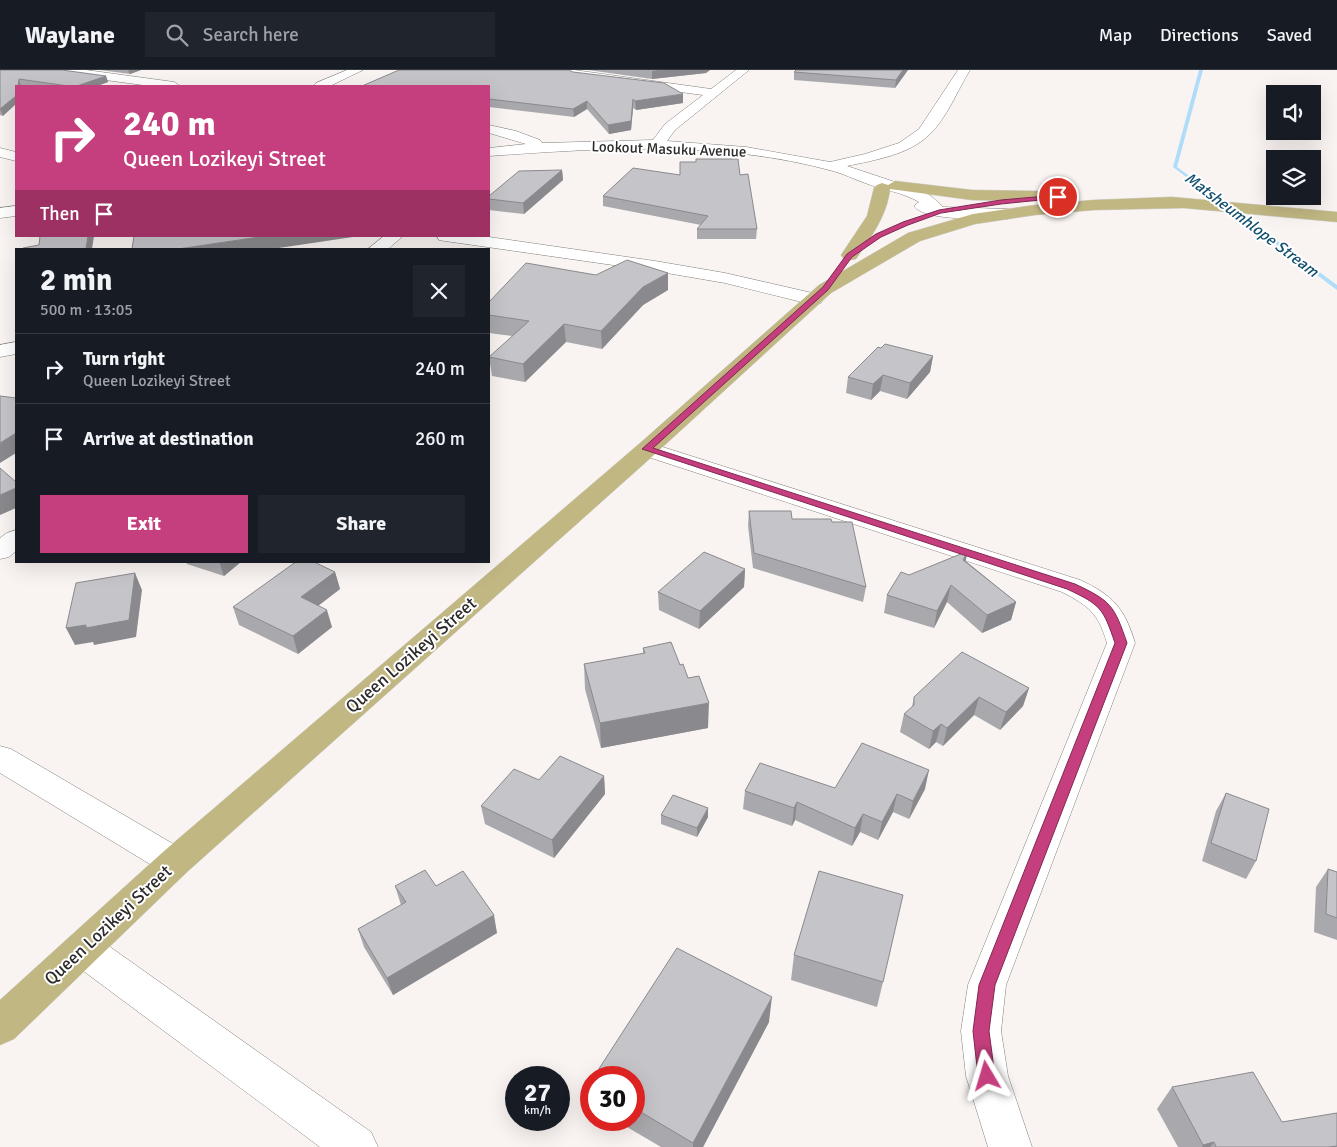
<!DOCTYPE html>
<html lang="en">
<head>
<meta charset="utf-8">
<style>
  :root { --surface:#171b24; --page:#20242c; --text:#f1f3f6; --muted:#9ea1a6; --line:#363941; --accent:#c53e7d }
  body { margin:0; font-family:Signika,sans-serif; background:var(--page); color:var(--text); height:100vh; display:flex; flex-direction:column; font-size:19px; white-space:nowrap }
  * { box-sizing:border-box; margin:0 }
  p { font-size:16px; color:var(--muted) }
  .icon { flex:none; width:28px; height:28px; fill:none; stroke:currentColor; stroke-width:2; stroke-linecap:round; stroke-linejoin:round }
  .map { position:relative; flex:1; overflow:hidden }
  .panel { position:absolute; left:15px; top:178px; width:475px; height:315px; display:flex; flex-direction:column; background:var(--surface); border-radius:0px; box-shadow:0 5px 20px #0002 }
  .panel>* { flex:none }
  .top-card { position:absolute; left:15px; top:15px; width:475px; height:152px; border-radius:0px; box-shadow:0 5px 20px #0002; background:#c53e7d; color:#fff; overflow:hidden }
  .controls { position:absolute; left:1266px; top:15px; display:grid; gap:10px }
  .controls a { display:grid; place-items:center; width:55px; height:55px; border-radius:0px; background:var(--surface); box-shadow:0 5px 20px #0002; font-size:25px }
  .speed { position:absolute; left:505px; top:996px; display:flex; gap:10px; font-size:25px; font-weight:700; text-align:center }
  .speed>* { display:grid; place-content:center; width:65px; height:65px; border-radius:50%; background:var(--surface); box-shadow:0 5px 20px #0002; line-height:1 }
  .speed small { font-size:12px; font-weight:400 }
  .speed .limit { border:8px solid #d22; background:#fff; color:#111 }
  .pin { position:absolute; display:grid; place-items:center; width:42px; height:42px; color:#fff; margin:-21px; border:2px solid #fff; border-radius:50%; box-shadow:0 1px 5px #0007 }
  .me { position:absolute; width:55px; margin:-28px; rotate:353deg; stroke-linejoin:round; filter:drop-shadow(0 0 4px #0008) }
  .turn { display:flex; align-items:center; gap:18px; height:105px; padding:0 25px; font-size:22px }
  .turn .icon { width:65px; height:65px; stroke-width:2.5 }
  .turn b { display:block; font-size:35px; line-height:42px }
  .then { display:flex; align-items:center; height:48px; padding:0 25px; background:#0003; gap:10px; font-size:19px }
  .round { display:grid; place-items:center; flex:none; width:52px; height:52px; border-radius:0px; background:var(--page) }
  .headline { display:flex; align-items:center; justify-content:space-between; height:85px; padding:0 25px }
  h1 { font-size:30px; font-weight:800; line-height:38px }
  .button { display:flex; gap:10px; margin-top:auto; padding:10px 25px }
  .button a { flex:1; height:58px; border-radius:0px; background:var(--accent); color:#fff; font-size:20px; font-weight:800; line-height:58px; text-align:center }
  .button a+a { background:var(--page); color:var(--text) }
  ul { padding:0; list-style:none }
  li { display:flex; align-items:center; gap:15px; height:70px; padding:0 25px; border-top:1px solid var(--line) }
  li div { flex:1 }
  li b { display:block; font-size:19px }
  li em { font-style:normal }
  header { display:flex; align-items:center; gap:30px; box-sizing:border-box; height:70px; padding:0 25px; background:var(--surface); border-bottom:1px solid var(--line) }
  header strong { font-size:24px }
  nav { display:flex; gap:28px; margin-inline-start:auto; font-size:18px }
  .search { width:350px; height:45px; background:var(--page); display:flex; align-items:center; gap:12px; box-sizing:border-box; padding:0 18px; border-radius:0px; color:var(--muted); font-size:19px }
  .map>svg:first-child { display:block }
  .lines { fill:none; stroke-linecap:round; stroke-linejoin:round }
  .stream { fill:#aedcf9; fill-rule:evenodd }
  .minor-casing { stroke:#827f7b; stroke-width:1 }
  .major-casing { stroke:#d1d0d0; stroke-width:1 }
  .minor { fill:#fff; fill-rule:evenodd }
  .major { fill:#c1b783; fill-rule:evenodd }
  .wall { fill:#a9a9ad }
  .shaded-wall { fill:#8a898d }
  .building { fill:#c5c4c9; stroke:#8a898d }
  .route { fill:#c53e7d; stroke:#802851 }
  .labels { text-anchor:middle; stroke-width:4; stroke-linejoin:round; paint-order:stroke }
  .far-street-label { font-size:15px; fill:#2d2b29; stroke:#fff }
  .far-water-label { font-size:16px; font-style:italic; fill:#115070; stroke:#fff }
  .street-label { font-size:18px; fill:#2d2b29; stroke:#fff }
</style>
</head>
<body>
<header>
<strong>Waylane</strong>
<div class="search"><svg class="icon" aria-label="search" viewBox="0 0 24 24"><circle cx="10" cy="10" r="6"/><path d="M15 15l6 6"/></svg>Search here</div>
<nav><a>Map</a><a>Directions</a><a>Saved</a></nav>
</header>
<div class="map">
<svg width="1337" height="1077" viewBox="0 0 1337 1077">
  <rect width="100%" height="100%" fill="#f9f4f1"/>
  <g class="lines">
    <path class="stream" d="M1199,0H1203L1177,97L1337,215V220L1173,97Z"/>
    <g class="minor-casing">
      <path id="minor" d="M55,0H86L174,12L180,16H150L61,4Z
        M347,0H363L330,16H314L316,13Z
        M557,0H574L711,19L736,0H749L675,60L667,71L746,77L830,92L865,84L899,73L919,59L958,0H970C957,21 947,48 929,65C908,85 875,90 847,96L916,119L931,126L943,137L1007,139L1013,141L1015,144L1013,147L1007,149C988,148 925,152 914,136L919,132C902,122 883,120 865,113C854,109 844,104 833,101C721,70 603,78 489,86V78L526,74L489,63V55L516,61L540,70L542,73L653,70L665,54L703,25L574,8L559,2Z
        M0,78L16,82V91L0,87Z
        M16,136V146L0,148V138Z
        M384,166H403L388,179H368Z
        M437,166H482L655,191L725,203L821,225L823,229L821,233L814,235L725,213L655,201L445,171L439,170Z
        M16,272V284L0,287V275Z
        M647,372L1080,510C1113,525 1125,539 1135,573L1006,915L1001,961L1008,1006L1032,1077H988L966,1006L961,961L968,915L1107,573C1098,543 1089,536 1062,522L639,384L636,379L639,374Z
        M16,460V481L9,487L0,489V468L7,463Z
        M0,676L11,679L187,782L192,792L187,802L175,807L163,802L0,703Z
        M83,862L96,867L371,1062L378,1077H320L70,891L64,879L70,867Z"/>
    </g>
    <g class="major-casing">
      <path id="major" d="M895,111L972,120L1037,121L1042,123L1045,126L1042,129L1037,131L972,130L890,119C887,146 871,167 856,189L850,190L844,189L841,185L867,146L874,118L877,115L882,113L888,115Z
        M1172,127L1337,142V152L1184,138L1094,140L1035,145L975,154L920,171L831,223L655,384L187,802L14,969L0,975V930L163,782L639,374L819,215L908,163L973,144L1035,135L1094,130Z"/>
    </g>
    <use href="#minor" class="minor"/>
    <use href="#major" class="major"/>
  </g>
  <path class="wall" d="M0,0L106,6L108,12L97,16H16L3,46L0,45Z
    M100,0H141L130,4Z
    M588,0H710L706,3L652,9Z
    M796,0H908L895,18L794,10V2Z
    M573,2L683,33L636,40L633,38L631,60L609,64L587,39L574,47L489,37V16Z
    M562,100L563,110L524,144L489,140V129Z
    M680,105H740L757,159L756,169H697V159L701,155L603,136V126Z
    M596,205L668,220L643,235L602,279L566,272L525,312L492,306L489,287L513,266L489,263V232Z
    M933,286L930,302L907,329L880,321L871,330L846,323L848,307Z
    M749,441L792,449L832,452L866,517L863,532L753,498L748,456Z
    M186,491H242L224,506L187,494Z
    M966,491L1016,532L1011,550L982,563L947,532L934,558L884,543L887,525L909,505Z
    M745,499L744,517L699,559L659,540L658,522Z
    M335,502L340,519L318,536L332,557L298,584L239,555L233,537Z
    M643,578L708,658L601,678L585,619L584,594L643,584Z
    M1029,618L1023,636L1000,660L974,645L943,676L936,672L929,679L900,662L904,644L912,637L914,627Z
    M604,706L605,724L554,788L485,754L481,736L539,710Z
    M835,718L925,719L909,749L893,742L878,770L860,762L852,776L795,750L792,756L743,739L745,721Z
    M1226,723L1256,791L1246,809L1202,791L1216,741Z
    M661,745L708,747L697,767L661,754Z
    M1328,799L1337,802V870L1314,862L1316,817Z
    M395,816H436L497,863L393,925L364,877L358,859L401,835Z
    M794,885L883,912L877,937L791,910Z
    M769,952L703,1077H661L615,1050H634V1008Z
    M591,1010V1026L590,1012Z
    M1172,1017L1282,1052L1337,1043V1077H1178L1157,1039Z"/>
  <path class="shaded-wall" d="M128,0H141L130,4Z
    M658,0H710L706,3L652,9V1Z
    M903,0H908L895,18L896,10Z
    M106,6L108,12L97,16H77Z
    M19,9L21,16H18Z
    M16,22V34L3,46L0,39Z
    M683,24V33L636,40L635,31Z
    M633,29V38L631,60L609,64L608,55Z
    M587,31V39L574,47L573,39Z
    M562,100L563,110L524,144L523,133Z
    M88,166H94L92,179H86Z
    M266,166H353V167L272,179H178Z
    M668,203V220L643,235L602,279L601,261L643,217Z
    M564,254L566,272L525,312L523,294Z
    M933,286L930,302L907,329L910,313Z
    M883,305L880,321L871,330L873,314Z
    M16,363V383L0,393V373Z
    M16,418V438L0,445V425Z
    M968,481L964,498L963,490Z
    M219,491H242L224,506Z
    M745,499L744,517L699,559L700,541Z
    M335,502L340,519L306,545L301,527Z
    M135,503L142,520L136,567L94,575L93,572L75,575L66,558Z
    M951,515L947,532L934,558L937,541Z
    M1016,532L1011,550L982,563L987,545Z
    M327,540L332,557L298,584L293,566Z
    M1029,618L1023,636L1000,660L1006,642Z
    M979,627L974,645L943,676L947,658Z
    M709,633L708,658L601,678L600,653Z
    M941,654L936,672L929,679L933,661Z
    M929,700L925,719L909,749L913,731Z
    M604,706L605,724L554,788L552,770Z
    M897,724L893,742L878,770L882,752Z
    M797,732L795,750L792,756L794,738Z
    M708,738V747L697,767V758Z
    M863,744L860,762L852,776L855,758Z
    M494,845L497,863L393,925L387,908Z
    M772,927L769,952L703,1077H693V1073Z
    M1214,1072L1210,1077H1202L1203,1075Z"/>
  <path class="building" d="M0,0H62L106,6L77,16H68L19,9L18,16H16V26L0,39Z
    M399,0H569L573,2L664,13L683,24L635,31L633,29L631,51L608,55L587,31L573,39L489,29V16H362Z
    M796,0H903L896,10L794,2Z
    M696,89H738L740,105L748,104L757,159H697L708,146L603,126L633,98L680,105V92H696Z
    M562,100L523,133L489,129V126L519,101Z
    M40,166H88L86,179H23V178L39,175Z
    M134,166H266L178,179H132Z
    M627,190L668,203L643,217L601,261L564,254L523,294L489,287L529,251L489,245V232L526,193L596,205Z
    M885,274L933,286L910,313L883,305L873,314L848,307L878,277L881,278Z
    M0,326L16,328V363L0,373Z
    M0,398L16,412V418L0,425Z
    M749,441H791L792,449H831L832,452H852L866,517L754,483Z
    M968,481L963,490L1016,532L987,545L951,515L937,541L887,525L901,502L909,505Z
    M704,482L745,499L700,541L658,522Z
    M297,491H312L335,502L301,527L327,540L293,566L233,537Z
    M135,503L129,550L86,558V555L66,558L76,513Z
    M671,572L680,595L683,594L688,608L699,606L709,633L600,653L584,594L645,583L643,578Z
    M962,582L1029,618L1006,642L979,627L947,658L941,654L933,661L904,644L914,635V627Z
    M862,673L929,700L913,731L897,724L882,752L863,744L855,758L797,732L794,738L745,721L760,693L835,718Z
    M560,686L604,706L552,770L481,736L514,699L539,710Z
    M1226,723L1269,739L1256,791L1211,773Z
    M673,725L708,738L697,758L661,745Z
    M1328,799L1337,802V848L1326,844Z
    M425,800L436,816L463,801L494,845L387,908L358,859L406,832L395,816Z
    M819,801L903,825L883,912L794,885Z
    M677,878L772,927L693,1073L634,1038V1008H593Z
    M1253,1002L1282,1052L1337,1043V1076L1328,1077H1216L1214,1072L1203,1075L1172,1017Z"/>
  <path class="route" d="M1058,125L1061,127L1060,128L1001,134L941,143L908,155L881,167L852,187L828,220L653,378L1075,514C1111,531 1114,535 1127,573L995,915L989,961L995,1006L993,1012L987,1014L981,1012L978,1006L973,961L979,915L1115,573C1103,538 1101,535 1067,519L642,379L823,217L847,184L876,164L903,152L939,140L1001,130Z"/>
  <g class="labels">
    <g class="far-street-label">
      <text transform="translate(669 79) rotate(2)" y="5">Lookout Masuku Avenue</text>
    </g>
    <g class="far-water-label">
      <text transform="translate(1252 154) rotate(37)" y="6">Matsheumhlope Stream</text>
    </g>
    <g class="street-label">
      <text transform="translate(411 585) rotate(-41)" y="6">Queen Lozikeyi Street</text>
      <text transform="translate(108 855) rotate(-43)" y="6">Queen Lozikeyi Street</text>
    </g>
  </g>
</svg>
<div class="controls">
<a><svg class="icon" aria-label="sound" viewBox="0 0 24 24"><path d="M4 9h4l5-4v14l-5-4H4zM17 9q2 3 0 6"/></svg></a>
<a><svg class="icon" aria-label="layers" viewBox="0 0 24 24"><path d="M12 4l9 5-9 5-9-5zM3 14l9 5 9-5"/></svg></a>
</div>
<div class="speed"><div>27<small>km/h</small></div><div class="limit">30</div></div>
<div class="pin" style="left:1058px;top:127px;background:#d93025"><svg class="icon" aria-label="arrive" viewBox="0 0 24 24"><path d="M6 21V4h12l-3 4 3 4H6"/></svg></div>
<svg class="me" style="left:987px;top:1006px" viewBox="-20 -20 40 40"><path d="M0-17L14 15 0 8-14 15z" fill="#c53e7d" stroke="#fff" stroke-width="4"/></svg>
<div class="top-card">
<div class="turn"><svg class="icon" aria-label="right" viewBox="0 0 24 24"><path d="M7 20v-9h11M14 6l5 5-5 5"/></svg><div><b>240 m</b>Queen Lozikeyi Street</div></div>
<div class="then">Then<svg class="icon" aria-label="arrive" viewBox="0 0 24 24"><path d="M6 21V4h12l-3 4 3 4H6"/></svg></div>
</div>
<section class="panel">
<div class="headline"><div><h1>2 min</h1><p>500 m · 13:05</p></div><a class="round"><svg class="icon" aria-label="close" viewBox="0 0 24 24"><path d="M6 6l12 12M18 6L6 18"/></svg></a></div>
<ul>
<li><svg class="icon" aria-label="right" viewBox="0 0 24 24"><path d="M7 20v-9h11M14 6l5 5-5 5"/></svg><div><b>Turn right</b><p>Queen Lozikeyi Street</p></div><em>240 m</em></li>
<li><svg class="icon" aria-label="arrive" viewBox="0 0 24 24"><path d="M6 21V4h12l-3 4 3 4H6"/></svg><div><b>Arrive at destination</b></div><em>260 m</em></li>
</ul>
<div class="button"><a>Exit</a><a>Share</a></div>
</section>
</div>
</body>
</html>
